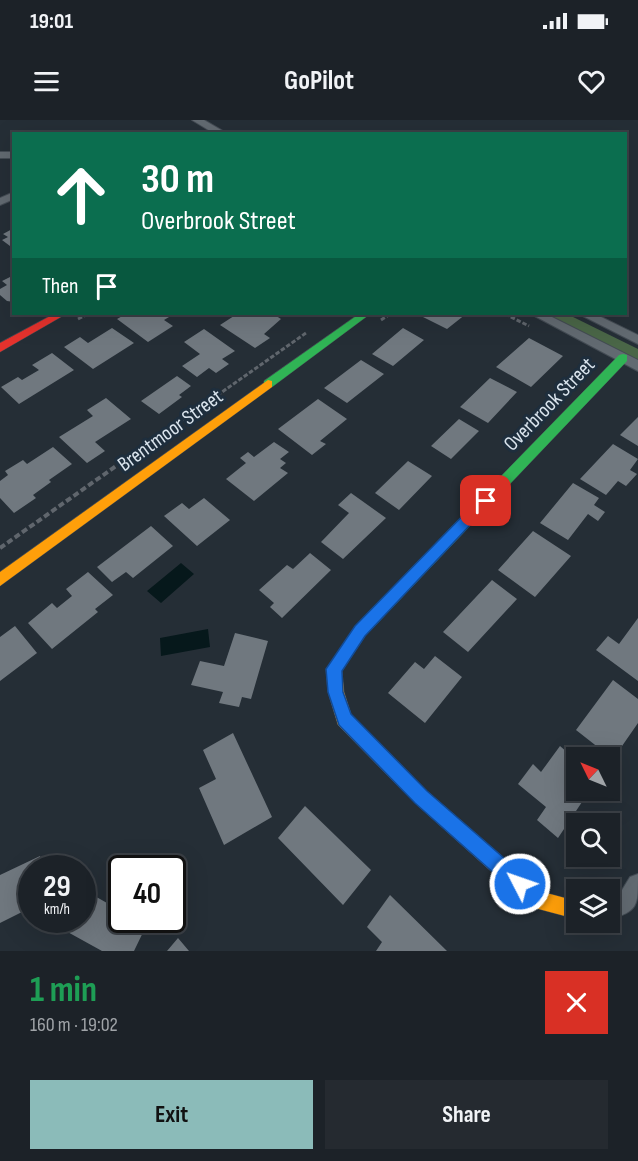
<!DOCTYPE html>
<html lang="en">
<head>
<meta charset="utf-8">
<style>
  :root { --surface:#1c2228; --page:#252a30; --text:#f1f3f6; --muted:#a0a4a8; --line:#3a3f45; --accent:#8bbbb9 }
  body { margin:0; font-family:"Sofia Sans Condensed",sans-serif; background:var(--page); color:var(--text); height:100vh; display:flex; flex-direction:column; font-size:22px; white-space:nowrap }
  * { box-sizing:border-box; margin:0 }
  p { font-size:20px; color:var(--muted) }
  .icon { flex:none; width:33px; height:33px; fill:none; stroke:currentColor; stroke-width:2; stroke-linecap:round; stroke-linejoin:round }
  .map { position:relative; height:831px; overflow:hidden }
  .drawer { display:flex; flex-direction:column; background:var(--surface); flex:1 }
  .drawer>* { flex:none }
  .banner { position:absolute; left:12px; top:12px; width:615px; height:183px; border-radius:0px; box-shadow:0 6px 24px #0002,0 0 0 2px var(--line); background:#0b6e4f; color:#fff; overflow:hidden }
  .needle { width:39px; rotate:313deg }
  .fabs { position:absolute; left:566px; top:627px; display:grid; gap:12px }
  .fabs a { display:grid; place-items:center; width:54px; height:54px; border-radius:0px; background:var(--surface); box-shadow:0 6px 24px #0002,0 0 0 2px var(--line); font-size:30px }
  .speed { position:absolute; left:18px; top:735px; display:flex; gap:12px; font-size:30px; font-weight:700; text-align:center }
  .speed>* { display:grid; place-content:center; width:78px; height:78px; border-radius:50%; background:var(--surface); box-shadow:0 6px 24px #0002,0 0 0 2px var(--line); line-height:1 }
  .speed small { font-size:15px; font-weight:400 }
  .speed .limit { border:3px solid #111; border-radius:9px; background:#fff; color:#111 }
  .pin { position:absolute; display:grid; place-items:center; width:51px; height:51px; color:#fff; margin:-26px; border-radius:12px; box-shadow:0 3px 9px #0006 }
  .me { position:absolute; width:66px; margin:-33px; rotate:311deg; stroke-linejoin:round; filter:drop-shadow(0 0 4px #0008) }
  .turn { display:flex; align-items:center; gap:21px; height:126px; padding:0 30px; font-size:27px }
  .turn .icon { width:78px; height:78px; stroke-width:2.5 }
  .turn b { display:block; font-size:42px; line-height:51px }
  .then { display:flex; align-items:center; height:57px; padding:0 30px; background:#0003; gap:12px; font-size:22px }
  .round { display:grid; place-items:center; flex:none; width:63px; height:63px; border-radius:0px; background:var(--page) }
  .headline { display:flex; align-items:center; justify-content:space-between; height:102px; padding:0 30px }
  h1 { font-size:36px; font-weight:700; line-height:45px; color:#1e9e55 }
  .action { display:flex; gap:12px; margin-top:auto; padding:12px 30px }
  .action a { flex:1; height:69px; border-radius:0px; background:var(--accent); color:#111; font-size:24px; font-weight:700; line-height:69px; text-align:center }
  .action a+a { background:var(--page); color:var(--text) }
  .status { display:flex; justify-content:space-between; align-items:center; height:42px; padding:0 30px; background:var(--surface); direction:ltr }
  .status svg { height:16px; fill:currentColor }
  header { display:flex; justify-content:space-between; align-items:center; height:78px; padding:0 30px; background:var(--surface); font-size:27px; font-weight:700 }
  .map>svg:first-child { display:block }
  .forest { fill:#4a6647 }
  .water { fill:#06181b }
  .building { fill:#70787f }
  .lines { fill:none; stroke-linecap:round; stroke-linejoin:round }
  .street-casing { stroke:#434b53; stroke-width:2 }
  .fast-casing { stroke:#434b53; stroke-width:1 }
  .slow-casing { stroke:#434b53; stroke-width:1 }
  .jam-casing { stroke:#434b53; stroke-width:1 }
  .path-far1 { stroke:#60666d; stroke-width:3; stroke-dasharray:4.5 2; stroke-linecap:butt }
  .path { stroke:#60666d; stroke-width:4; stroke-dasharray:6 3; stroke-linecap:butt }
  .street { fill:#626a71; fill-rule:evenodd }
  .fast { fill:#30b455; fill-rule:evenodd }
  .slow { fill:#ff9f0a; fill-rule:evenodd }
  .jam { fill:#e5322d; fill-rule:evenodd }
  .route { fill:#1a73e8; stroke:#114b97; stroke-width:1.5 }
  .labels { text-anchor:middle; stroke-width:6; stroke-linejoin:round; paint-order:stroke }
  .street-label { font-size:21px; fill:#dae4ed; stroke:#1e2e3d }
</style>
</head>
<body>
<div class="status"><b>19:01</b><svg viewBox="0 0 49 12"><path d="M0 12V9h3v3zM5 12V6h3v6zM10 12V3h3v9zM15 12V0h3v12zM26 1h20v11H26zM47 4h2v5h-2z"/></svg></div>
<header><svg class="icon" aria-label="menu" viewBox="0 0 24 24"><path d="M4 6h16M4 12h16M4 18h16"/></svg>GoPilot<svg class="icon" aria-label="heart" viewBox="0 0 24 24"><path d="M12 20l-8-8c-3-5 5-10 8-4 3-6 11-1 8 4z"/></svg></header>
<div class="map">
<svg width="638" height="831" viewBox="0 0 638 831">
  <rect width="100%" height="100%" fill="#252e36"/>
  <path class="forest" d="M546,194H567L638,229V241Z"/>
  <path class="water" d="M181,443L194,454L161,483L147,471Z
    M208,509L210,527L161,536L160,518Z"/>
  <path class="building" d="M14,108V124L10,126L2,120L8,117L3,114Z
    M14,155V182L7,181L0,175V169L7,165L2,161Z
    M126,194L136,196L141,194H174L164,200L173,206L148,222L117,199Z
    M237,194L241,197L246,194H273L281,199L264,214L270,218L255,228L220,205Z
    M427,194H466L447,209L423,197Z
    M112,208L134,223L93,249L64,227L80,217L88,223Z
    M403,208L424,220L393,246L372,234Z
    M204,209L235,231L222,239L229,244L216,253L209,248L197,257L182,246L200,234L184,222Z
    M529,218L563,236L531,267L496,247Z
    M52,233L74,250L19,284L1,267L18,257L22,260L39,250L32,245Z
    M361,240L384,254L347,283L324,268Z
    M177,256L191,266L179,275L182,277L159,294L141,281Z
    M490,258L517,272L488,303L460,287Z
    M106,278L131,299L95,322L105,331L87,343L59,317L93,296L87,290Z
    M318,279L347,299L320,321L326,324L312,335L278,309Z
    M638,297V326L620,315Z
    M459,299L479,311L451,339L431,326Z
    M274,322L289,332L280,339L286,343L280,348L288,353L254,381L226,359L246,343L240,338L248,332L254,337Z
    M613,324L638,339L630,350L637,354L626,366L618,361L606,375L580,359Z
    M53,327L72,344L49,360L51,362L33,375L36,378L14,393L0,378V361L8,355L5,351L23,340L27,344Z
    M408,341L432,356L399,390L375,373Z
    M573,363L599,378L594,385L605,392L598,401L588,394L568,420L540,403Z
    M351,373L386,398L343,439L321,422L349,393L338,385Z
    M204,378L230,400L197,426L164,396L182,383L189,389Z
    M151,406L173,426L133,458L126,452L112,462L97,447Z
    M533,411L571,436L535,477L498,450Z
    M310,433L331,450L282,498L270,487L274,483L259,470L287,445L293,449Z
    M88,452L113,475L95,489L98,492L52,529L28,503L52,483L57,488L72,476L66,469Z
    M492,460L517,479L468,532L443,512Z
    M638,498V561L596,530L608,516L619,524Z
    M15,506L37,533L0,561V517Z
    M235,513L268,521L251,579L242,577L239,587L219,583L223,572L191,565L200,541L224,546Z
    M435,536L462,557L425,603L388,573L415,542L424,549Z
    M613,560L638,579V603L613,639L576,610Z
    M233,613L272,697L224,725L199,668L216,659L203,630Z
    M560,626L576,640V670H590L558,718L537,700L546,687L518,664L533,644L541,652Z
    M305,686L371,750L343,785L278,718Z
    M40,736L43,748H32V787L0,803V755Z
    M86,771L107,783L112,774L122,779V800H149L134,831H102L64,810L70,800H82V777Z
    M390,775L447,831H376L382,822L367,807Z
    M178,818L189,831H167Z"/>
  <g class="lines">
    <g class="street-casing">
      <path id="street" d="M192,0H204L228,14H215Z
        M0,32H14V38H0Z
        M14,72V79L0,85V78Z
        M531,194H546L638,240V251Z
        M579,194H595L638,215V224Z
        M638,754C638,788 638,790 609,800V778L619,775L630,757Z"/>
    </g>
    <g class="fast-casing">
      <path id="fast" d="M359,194H370L272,267H264V261Z
        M623,234L627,235V241L369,512L364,514L359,512L357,507L359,502L619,235Z"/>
    </g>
    <g class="slow-casing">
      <path id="slow" d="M268,260L272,261V267L0,466V452Z
        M364,500L369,502L371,507L342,551L344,572L351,594L427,671L543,772L576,781V799L531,787L415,683L338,605L328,572L326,549L359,502Z"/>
    </g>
    <g class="jam-casing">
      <path id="jam" d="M54,194H66L0,232V223Z"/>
    </g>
    <path class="path-far1" d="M505,194L529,206
      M78,199L88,194
      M381,200L390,194
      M148,324L306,213"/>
    <path class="path" d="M0,428L150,322"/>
    <use href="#street" class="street"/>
    <use href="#fast" class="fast"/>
    <use href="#slow" class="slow"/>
    <use href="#jam" class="jam"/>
  </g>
  <path class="route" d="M486,375L490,377V384L365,516L342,551L343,572L351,594L427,671L527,758L529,764L527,771L520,773L514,771L415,683L339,605L328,572L326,549L355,506L481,377Z"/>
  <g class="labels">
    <g class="street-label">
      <text transform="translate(549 284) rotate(-46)" y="7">Overbrook Street</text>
      <text transform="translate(170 310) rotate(-36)" y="7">Brentmoor Street</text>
    </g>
  </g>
</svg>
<div class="fabs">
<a><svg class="needle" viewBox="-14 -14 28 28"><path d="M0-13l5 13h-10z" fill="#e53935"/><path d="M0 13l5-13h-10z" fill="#a0a4a8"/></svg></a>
<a><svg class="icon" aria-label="search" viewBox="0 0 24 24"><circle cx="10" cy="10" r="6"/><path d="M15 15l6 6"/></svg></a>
<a><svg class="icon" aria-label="layers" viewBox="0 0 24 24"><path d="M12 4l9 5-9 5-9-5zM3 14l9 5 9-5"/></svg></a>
</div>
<div class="speed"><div>29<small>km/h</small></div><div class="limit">40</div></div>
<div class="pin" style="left:486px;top:381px;background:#d93025"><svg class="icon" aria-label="arrive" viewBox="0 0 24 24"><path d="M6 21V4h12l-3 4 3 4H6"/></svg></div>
<svg class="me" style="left:520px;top:764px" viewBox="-20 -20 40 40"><circle r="17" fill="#1a73e8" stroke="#fff" stroke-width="3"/><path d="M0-11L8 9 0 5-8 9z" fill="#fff"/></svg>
<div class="banner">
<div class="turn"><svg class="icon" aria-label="ahead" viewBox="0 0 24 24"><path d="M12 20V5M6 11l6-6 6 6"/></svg><div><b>30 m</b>Overbrook Street</div></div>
<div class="then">Then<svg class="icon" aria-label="arrive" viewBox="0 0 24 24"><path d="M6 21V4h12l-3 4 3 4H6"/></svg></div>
</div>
</div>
<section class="drawer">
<div class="headline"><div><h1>1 min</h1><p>160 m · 19:02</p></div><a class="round" style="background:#d93025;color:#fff"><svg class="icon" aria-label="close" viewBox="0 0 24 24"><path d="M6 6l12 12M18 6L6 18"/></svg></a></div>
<div class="action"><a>Exit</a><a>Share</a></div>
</section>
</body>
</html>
